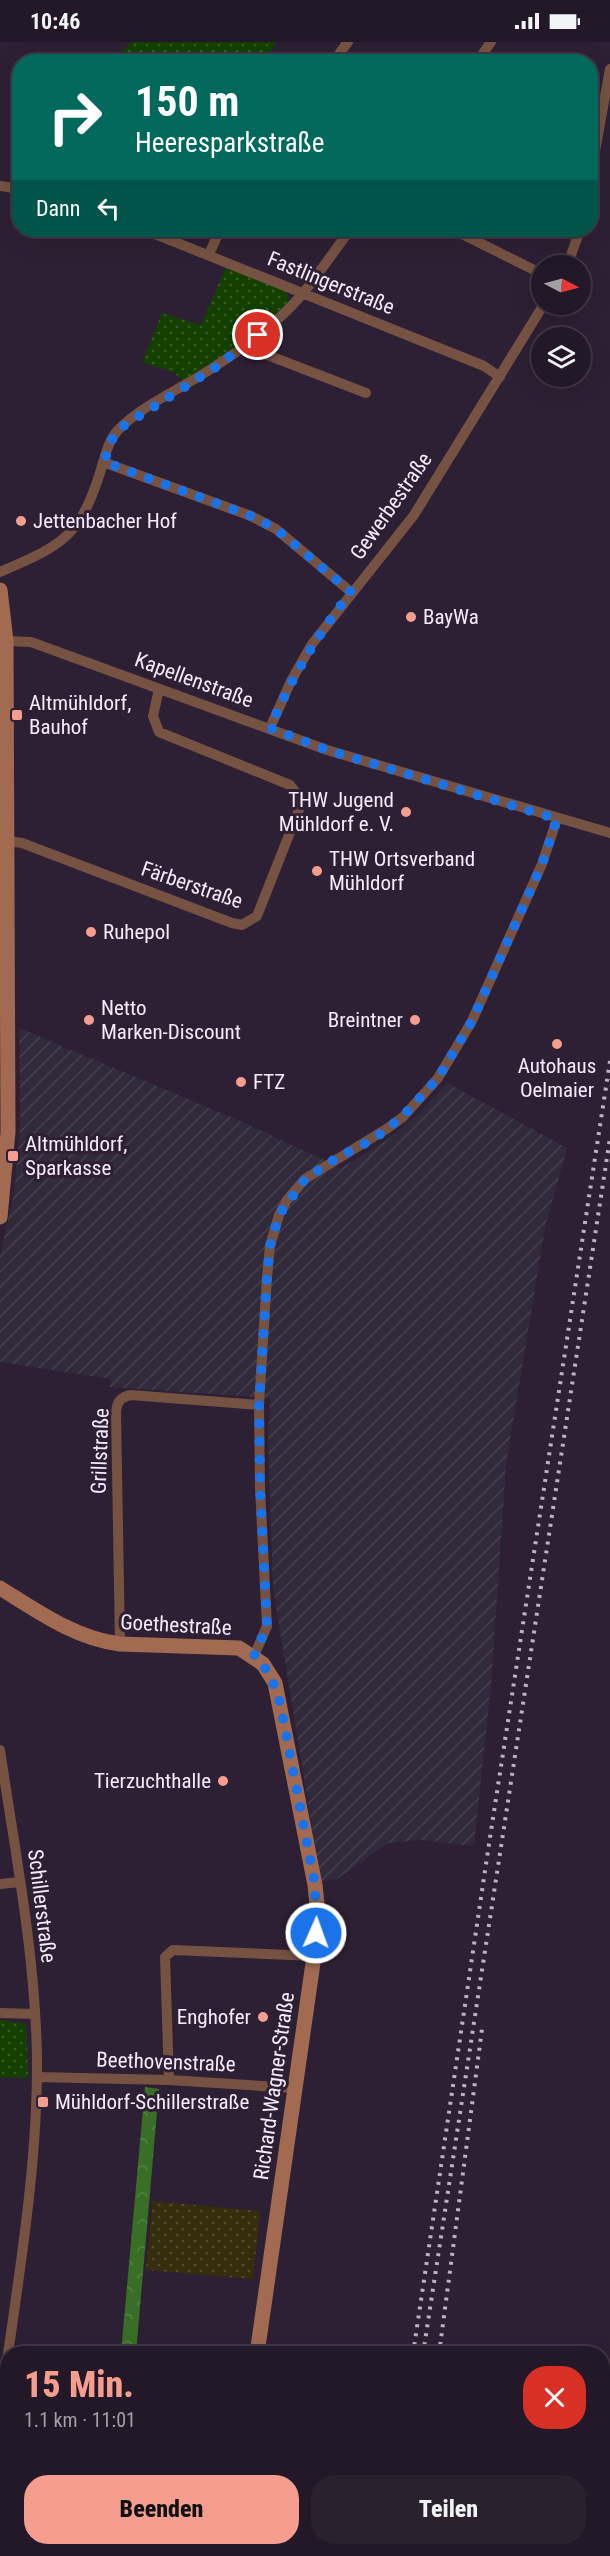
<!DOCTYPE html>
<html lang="de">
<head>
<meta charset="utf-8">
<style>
  :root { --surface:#221827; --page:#2a212f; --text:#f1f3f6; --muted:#a2a0a7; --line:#3f3744; --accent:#f59d8e }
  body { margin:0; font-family:"Roboto Condensed",sans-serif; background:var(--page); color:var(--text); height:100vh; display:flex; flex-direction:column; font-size:22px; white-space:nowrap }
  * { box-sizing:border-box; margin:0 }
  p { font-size:20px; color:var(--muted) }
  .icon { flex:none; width:33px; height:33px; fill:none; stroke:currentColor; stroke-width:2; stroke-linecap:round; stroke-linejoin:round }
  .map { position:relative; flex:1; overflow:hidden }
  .drawer { position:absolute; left:0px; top:2304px; width:610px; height:210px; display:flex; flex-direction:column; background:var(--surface); border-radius:24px 24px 0 0; box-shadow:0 6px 24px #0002,0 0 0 2px var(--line) }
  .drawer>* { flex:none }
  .guide { position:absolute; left:12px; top:12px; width:586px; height:183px; border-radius:24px; box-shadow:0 6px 24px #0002,0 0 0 2px var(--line); background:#00695c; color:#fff; overflow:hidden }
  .needle { width:39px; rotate:96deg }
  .tools { position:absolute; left:531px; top:213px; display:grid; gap:12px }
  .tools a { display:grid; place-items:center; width:60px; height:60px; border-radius:50%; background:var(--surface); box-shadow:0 6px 24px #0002,0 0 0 2px var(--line); font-size:30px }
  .pin { position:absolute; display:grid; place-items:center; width:51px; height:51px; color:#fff; margin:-26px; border:3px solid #fff; border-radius:50%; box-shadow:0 2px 6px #0007 }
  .me { position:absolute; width:66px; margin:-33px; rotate:2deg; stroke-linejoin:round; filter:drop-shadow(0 0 4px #0008) }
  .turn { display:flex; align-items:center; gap:21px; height:126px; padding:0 24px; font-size:27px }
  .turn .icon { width:78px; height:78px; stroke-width:2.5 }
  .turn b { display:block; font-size:42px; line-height:51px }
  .then { display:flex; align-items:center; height:57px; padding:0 24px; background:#0003; gap:12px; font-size:22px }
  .round { display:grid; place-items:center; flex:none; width:63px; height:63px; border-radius:24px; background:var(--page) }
  .headline { display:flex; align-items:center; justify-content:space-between; height:102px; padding:0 24px }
  h1 { font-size:36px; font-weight:800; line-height:45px; color:var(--accent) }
  .cta { display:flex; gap:12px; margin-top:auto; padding:12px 24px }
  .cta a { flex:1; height:69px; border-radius:24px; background:var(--accent); color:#111; font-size:24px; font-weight:800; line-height:69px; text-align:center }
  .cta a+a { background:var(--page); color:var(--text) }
  .status { display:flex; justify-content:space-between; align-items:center; height:42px; padding:0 30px; background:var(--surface); direction:ltr }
  .status svg { height:16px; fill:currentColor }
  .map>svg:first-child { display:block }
  .industrial { fill:url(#industrial-furrows) }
  .green { fill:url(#green-dots) }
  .forest { fill:url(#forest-crowns) }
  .sand { fill:url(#sand-dots) }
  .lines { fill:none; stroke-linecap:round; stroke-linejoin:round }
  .street { stroke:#765243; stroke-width:10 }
  .secondary { stroke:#a26a51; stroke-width:15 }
  .rail { stroke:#bdb2c2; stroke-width:4; stroke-dasharray:3 6; stroke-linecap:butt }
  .route { stroke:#1a73e8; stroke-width:10; stroke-dasharray:0 18 }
  .poi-dot { fill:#f59d8e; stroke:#2e2034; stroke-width:2 }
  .labels { text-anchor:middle; stroke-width:6; stroke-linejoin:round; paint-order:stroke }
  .street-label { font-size:21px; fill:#f5ebf9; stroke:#2e2034 }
  .poi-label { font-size:21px; fill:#f5ebf9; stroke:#2e2034; text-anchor:start }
</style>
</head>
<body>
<div class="status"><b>10:46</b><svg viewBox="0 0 49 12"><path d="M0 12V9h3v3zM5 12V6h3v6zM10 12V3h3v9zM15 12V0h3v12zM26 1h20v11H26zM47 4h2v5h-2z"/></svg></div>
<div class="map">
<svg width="610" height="2514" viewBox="0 0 610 2514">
  <defs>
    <pattern id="industrial-furrows" width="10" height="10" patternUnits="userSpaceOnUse" patternTransform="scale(1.5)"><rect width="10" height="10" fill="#312a3a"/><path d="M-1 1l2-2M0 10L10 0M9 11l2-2" fill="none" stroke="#453f4e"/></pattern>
    <pattern id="green-dots" width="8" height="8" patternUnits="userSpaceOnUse" patternTransform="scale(1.5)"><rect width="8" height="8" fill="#134000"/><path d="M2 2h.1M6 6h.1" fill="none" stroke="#365c26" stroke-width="1.8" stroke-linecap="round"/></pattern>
    <pattern id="forest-crowns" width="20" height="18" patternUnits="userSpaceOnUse" patternTransform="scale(1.5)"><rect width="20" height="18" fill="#386e25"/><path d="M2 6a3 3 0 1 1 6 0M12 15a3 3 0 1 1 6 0" fill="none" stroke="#558345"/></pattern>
    <pattern id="sand-dots" width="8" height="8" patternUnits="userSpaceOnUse" patternTransform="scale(1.5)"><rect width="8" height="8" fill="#352d0c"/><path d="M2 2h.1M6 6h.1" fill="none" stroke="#534c30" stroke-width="1.8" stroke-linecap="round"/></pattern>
  </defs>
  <rect width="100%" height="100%" fill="#2e2034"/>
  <path class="industrial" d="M19,986L245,1081L341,1126L388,1097L421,1070L447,1041L567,1106L545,1185L506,1423L491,1643L474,1804L420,1798L388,1801L337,1837L321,1840L273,1546L268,1399L270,1356L110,1345V1337L0,1320V1214L14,1151L20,1087Z
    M47,2506H216V2507L215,2514H46Z"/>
  <path class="green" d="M131,0H277L263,19H114Z
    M226,225L286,249L289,257L287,262L243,300L184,339L173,330L142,320L162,271L201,283Z
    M0,1978L26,1982L28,2036L0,2035Z"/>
  <path class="forest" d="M145,2045L159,2047L136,2311H121Z"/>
  <path class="sand" d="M153,2159L260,2169L253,2237L146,2228Z"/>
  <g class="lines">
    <path class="street" d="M333,20L348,0
      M477,20L491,0
      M591,131L610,27
      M0,144L20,147
      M145,188L484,324L500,335
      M454,188L542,232
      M209,212L220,188
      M567,224L580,188
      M244,304L366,351
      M103,420L251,474L276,487L351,550
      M0,530C59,504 78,498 99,434C104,419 107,400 118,388C143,362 187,344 217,323C248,303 281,278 304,250C320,230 335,208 350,188
      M6,599L31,600L327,708L610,791
      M270,686L291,639L312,602L414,473L544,262
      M8,799L22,801L232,881L242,883L257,874L300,765L298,753L290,743L159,690L153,674L159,647
      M120,1602L116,1370C117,1359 121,1355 131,1353L259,1363
      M254,1614L267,1584L260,1446L259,1363L267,1235L270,1204L279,1173L287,1158L305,1137L388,1086L403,1075L438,1036L472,979L542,822L557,777
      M0,1708C15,1809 35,1911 37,2014C38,2112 22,2214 8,2312
      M0,1842L20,1840
      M0,1971L35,1972
      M37,2035L169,2038L293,2046
      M169,2038L165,1915L173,1908L314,1914
      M0,2369L8,2318
      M0,2436H8"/>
    <path class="secondary" d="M0,548L6,599L8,1090L0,1175
      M0,1546C37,1569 76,1597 120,1602L239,1606L263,1622L275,1641L315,1843L318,1872L314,1914L257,2312
      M228,2514L229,2506"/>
    <path class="rail" d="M413,2312L489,1802L610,1019
      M423,2312L610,1096
      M439,2312L482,1987
      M383,2514L384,2506
      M393,2514L394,2506
      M412,2514L413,2506"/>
  </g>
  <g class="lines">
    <path class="route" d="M258,293L216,325L122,385L113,395L104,420L251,474L276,487L351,550C318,592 291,636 270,686L327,708L557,777L542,822L472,979L438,1036L403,1074L374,1097L335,1117L305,1137L279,1173L270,1204L267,1235L259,1363L260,1446L267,1584L254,1614L270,1632L280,1661L315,1843L316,1891"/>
  </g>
  <g class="poi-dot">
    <circle cx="21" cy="479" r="6"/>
    <circle cx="411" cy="575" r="6"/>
    <rect x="11" y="667" width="12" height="12" rx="3"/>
    <circle cx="406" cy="770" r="6"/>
    <circle cx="317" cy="829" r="6"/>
    <circle cx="91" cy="890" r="6"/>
    <circle cx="89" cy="978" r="6"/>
    <circle cx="415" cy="978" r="6"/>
    <circle cx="557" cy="1002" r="6"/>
    <circle cx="241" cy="1040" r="6"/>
    <rect x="7" y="1108" width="12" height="12" rx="3"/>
    <circle cx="223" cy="1739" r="6"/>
    <circle cx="263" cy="1975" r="6"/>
    <rect x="37" y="2054" width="12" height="12" rx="3"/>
  </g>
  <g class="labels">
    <g class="street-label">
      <text transform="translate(331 241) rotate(22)" y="7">Fastlingerstraße</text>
      <text transform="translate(391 464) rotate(-55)" y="7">Gewerbestraße</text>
      <text transform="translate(194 638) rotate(20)" y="7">Kapellenstraße</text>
      <text transform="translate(192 843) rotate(19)" y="7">Färberstraße</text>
      <text transform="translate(100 1409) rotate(-88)" y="7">Grillstraße</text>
      <text transform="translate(176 1583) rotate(3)" y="7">Goethestraße</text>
      <text transform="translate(42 1864) rotate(83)" y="7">Schillerstraße</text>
      <text transform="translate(166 2020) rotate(2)" y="7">Beethovenstraße</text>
      <text transform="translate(274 2044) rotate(-82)" y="7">Richard-Wagner-Straße</text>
    </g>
    <g class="poi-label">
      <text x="33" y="486">Jettenbacher Hof</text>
      <text x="423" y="582">BayWa</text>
      <text x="29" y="668">Altmühldorf,<tspan x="29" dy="24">Bauhof</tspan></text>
      <text x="394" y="765" text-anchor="end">THW Jugend<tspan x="394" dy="24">Mühldorf e. V.</tspan></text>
      <text x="329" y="824">THW Ortsverband<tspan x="329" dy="24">Mühldorf</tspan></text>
      <text x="103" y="897">Ruhepol</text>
      <text x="101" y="973">Netto<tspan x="101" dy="24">Marken-Discount</tspan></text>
      <text x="403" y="985" text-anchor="end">Breintner</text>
      <text x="557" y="1031" text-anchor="middle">Autohaus<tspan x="557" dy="24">Oelmaier</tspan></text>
      <text x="253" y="1047">FTZ</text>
      <text x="25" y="1109">Altmühldorf,<tspan x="25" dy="24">Sparkasse</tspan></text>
      <text x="211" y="1746" text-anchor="end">Tierzuchthalle</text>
      <text x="251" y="1982" text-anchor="end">Enghofer</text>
      <text x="55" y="2067">Mühldorf-Schillerstraße</text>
    </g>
  </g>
</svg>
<div class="tools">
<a><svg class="needle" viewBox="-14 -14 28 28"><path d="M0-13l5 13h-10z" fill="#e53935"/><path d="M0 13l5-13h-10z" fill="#a2a0a7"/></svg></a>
<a><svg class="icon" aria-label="layers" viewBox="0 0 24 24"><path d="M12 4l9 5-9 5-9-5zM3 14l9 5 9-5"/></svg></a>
</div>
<div class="pin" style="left:258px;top:293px;background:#d93025"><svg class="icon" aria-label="arrive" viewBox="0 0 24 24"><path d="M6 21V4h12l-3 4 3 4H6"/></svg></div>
<svg class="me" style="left:316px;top:1891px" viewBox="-20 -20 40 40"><circle r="17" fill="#1a73e8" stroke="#fff" stroke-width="3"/><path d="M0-11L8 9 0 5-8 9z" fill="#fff"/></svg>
<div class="guide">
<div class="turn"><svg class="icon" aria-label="right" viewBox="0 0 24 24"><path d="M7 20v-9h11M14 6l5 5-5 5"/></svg><div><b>150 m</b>Heeresparkstraße</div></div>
<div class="then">Dann<svg class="icon" aria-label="left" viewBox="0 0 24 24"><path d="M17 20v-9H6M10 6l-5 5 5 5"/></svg></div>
</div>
<section class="drawer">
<div class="headline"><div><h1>15 Min.</h1><p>1.1 km · 11:01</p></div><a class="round" style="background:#d93025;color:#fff"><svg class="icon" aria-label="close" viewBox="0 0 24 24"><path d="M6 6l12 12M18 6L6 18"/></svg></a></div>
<div class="cta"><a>Beenden</a><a>Teilen</a></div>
</section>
</div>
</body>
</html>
